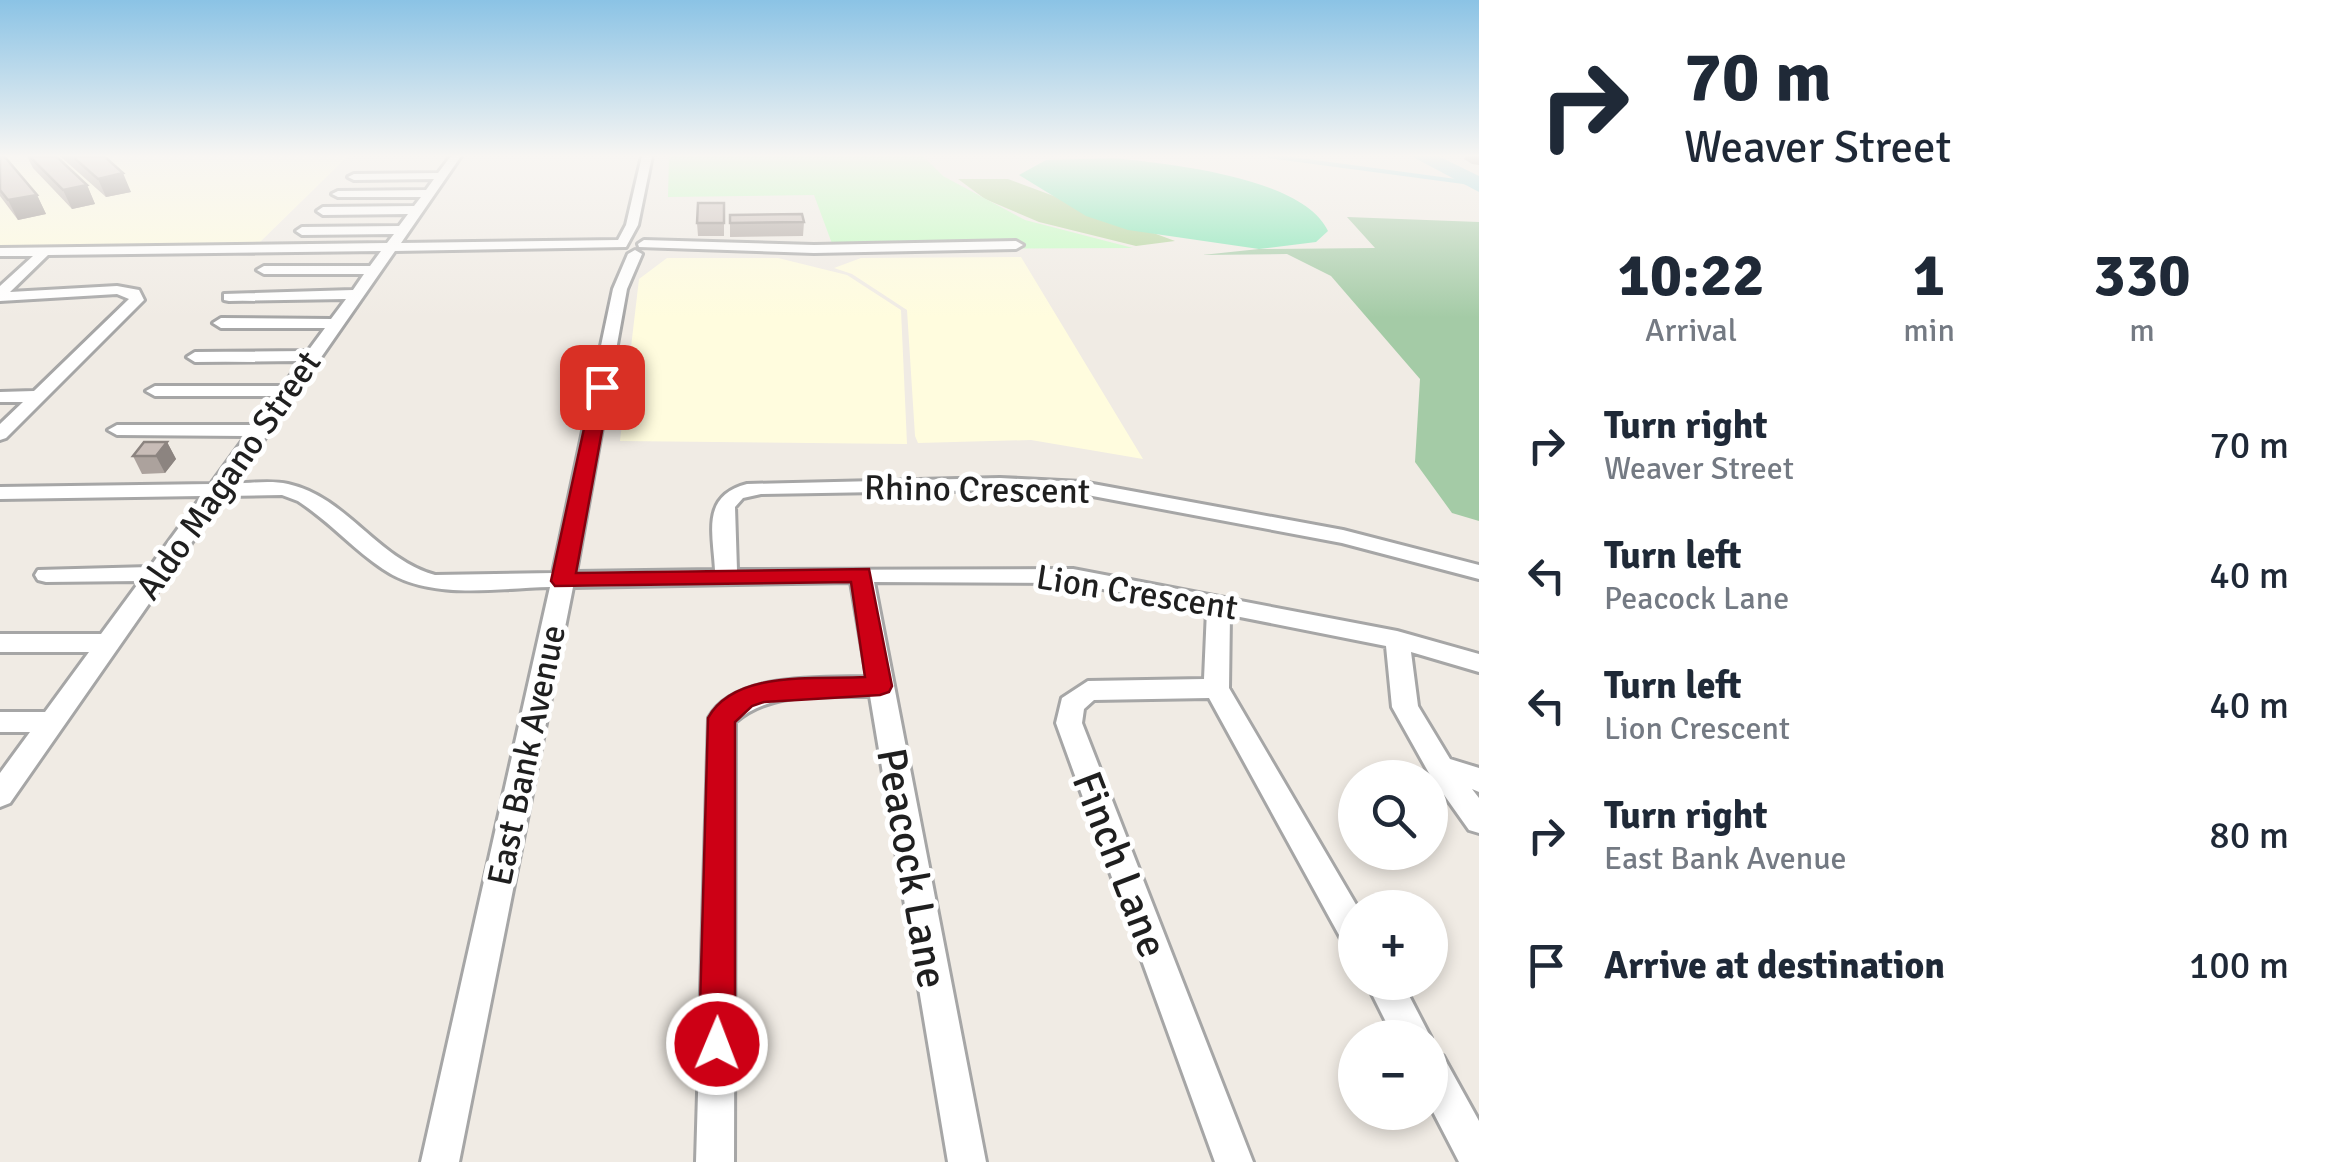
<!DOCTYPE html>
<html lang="en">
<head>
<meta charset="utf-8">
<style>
  :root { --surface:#fff; --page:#f2f2f3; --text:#1f2937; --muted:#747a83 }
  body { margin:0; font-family:Signika,sans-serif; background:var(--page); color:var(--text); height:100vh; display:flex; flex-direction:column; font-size:38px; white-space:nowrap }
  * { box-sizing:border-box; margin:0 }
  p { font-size:32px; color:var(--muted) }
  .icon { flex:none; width:55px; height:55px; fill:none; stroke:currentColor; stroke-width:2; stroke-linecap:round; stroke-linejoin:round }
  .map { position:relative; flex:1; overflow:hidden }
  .drawer { display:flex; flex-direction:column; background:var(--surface); width:850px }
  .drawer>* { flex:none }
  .hud { background:#fff; color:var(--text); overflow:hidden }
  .fabs { position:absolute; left:1338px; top:760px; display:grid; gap:20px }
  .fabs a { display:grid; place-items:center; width:110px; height:110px; border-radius:50%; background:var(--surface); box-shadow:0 5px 15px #0003; font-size:50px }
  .pin { position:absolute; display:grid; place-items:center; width:85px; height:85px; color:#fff; margin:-42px; border-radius:20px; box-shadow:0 5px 15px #0006 }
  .me { position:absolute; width:110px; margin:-55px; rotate:1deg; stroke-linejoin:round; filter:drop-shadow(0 0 8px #0008) }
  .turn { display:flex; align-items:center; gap:35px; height:210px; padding:0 40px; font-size:45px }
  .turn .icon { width:130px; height:130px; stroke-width:2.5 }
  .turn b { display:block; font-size:70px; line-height:85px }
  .eta { display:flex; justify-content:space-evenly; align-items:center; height:170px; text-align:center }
  .eta b { font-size:60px; font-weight:700; line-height:70px }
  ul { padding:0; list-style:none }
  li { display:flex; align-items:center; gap:30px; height:130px; padding:0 40px }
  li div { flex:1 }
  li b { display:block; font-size:38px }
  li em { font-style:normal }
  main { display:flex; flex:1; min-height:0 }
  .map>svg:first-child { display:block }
  .education { fill:#fffcde }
  .forest { fill:#aed296 }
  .cemetery { fill:#a4cba6 }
  .park { fill:#c0fdbe }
  .pitch { fill:#7de5b2 }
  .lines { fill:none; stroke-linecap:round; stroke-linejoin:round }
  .stream { stroke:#a1d9e1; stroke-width:4 }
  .river { fill:#a1d9e1; fill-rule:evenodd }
  .street-casing { stroke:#a6a6a6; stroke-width:6 }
  .street { fill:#fff; fill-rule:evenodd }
  .wall { fill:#aca29d }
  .shaded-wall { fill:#8c8480 }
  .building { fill:#c8bcb7; stroke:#8c8480; stroke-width:2.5 }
  .route { fill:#cd0015; stroke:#85000e; stroke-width:2.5 }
  .labels { text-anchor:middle; stroke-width:10; stroke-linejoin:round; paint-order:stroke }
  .street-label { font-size:35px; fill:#1f1f1f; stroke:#fff }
  .near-street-label { font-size:42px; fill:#1f1f1f; stroke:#fff }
</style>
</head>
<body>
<main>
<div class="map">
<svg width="1479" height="1162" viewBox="0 0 1479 1162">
  <rect width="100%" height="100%" fill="#f0ebe4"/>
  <path class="education" d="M10,156H348L257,245L0,246V161Z
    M1021,257L1143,459L1031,440L918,443L915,436L907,310L852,274L834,268L861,258Z
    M667,258H778L847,275L901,310L907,444L620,441L639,279Z"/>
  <path class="forest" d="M958,179H1008L1175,241L1136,246L1039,222L985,199Z"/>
  <path class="cemetery" d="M1347,217L1479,222V521L1452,513L1415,462L1420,379L1331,276L1287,254L1202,255L1259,249L1375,248Z"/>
  <path class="park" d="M669,156H923L943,176L1025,220L1133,248L834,249L814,195L668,197Z"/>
  <path class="pitch" d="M1114,158C1169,164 1303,177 1328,231L1316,242L1259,249L1128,230L1086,216L1019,175L1046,160Z"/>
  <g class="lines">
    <path class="stream" d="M1269,156L1471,183"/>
    <path class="river" d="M1411,156H1438L1479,176V192Z"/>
    <g class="street-casing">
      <path id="street" d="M451,156H461L401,243L618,240L626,225L642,156H652L638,225L626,247L395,251L233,484C250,483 271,480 288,484C347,497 377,559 435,575L553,573L613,289L628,254L635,250L642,254L627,289L576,572L715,570C713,532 701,496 747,484L1000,478L1082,482L1343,530L1479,565V579L1342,543L1082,494L1000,490L761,494L743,498L735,507L737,570L1073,569L1397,631L1479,654V672L1411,652L1418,706L1450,759L1479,768V792L1472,789L1479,798V833L1469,830L1430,775L1392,707L1386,646L1230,615L1229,688L1358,908H1355V948L1344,944L1209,698L1094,700L1084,709L1082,723L1253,1162H1215L1056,723L1062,698L1088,681L1204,679L1207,610L1073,583L874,582L986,1162H948L870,696C826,697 771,690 735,722L734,1162H696L709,718C733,673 823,678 867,677L851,582L573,587L459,1162H421L550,587C496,588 430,601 383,569C353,549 329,521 298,501L282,495L224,496L10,803L0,807V773L30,732H0V712H45L89,652H0V634H101L140,581L46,582L38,580L35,575L38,570L150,567L202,496L0,499V487L211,484L246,436L117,435L108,430L117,425H254L275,396H155L146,391L155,386H283L301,361L195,362L187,357L195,352L308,351L325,328H221L213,323L221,318L331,319L346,299L229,301L224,300V294L353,290L364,274H264L257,270L264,266H370L381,251L48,255L10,292L117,286L139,290L144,300L6,438L0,440V424L23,402H0V392L34,391L129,299L117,294L0,301V286L33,256H0V248L387,243L394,234L302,235L296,231L302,227L399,226L408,214L323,215L317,211L323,207L414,206L421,197H338L332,194L338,191L426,190L434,179L354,180L348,177L354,174L438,173Z
        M644,240L814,245L1016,241L1023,245L1016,249L814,253L639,247L638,244Z
        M1366,982H1402L1431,1038L1430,1040L1394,1038Z
        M1430,1051L1443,1056L1479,1121V1162H1459L1430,1106Z"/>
    </g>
    <use href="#street" class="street"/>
  </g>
  <path class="wall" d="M0,156L37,195L46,214L18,220L0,196Z
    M27,156H56L87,185L95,204L72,209L33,168Z
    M60,156H104L131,192L106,197Z
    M1465,156H1479V165L1472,164L1464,159Z
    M724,203V236H698L697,223Z
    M730,215L804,222L803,236L730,237Z
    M167,442L176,459L165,473L142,474L133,456Z"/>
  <path class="shaded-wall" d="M123,173L131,192L106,197L98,179Z
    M87,185L95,204L72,209L63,190Z
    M37,195L46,214L18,220L8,200Z
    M167,442L176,459L165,473L156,456Z"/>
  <path class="building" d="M0,156H4L37,195L8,200L0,190Z
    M29,156H56L87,185L63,190Z
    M72,156H104L123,173L98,179Z
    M698,203H724V223H697Z
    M802,214L804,222L730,223V215Z
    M144,442H167L156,456H133Z"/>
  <linearGradient id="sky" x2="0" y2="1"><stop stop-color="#8bc3e5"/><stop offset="0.49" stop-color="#f8f6f3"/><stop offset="1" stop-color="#f8f6f3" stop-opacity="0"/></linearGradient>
  <rect width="1479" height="318" fill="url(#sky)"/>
  <path class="route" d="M602,382L610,387L576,573L869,569L892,686L889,692L880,695L764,702L752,706L735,722V1044L729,1056L717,1062L704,1056L699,1044L708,718C735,669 818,680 865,677L851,582L555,586L551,581L593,387Z"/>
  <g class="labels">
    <g class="street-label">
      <text transform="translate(228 475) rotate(-55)" y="12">Aldo Magano Street</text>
      <text transform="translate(977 489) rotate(1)" y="12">Rhino Crescent</text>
      <text transform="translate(1137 592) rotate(9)" y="12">Lion Crescent</text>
      <text transform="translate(526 755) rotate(-78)" y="12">East Bank Avenue</text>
    </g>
    <g class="near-street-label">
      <text transform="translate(1121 864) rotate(69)" y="15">Finch Lane</text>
      <text transform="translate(913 868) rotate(80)" y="15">Peacock Lane</text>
    </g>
  </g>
</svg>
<div class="fabs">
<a><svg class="icon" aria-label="search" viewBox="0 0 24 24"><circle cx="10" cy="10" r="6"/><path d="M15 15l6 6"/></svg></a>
<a>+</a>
<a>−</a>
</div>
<div class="pin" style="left:602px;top:387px;background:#d93025"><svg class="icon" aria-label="arrive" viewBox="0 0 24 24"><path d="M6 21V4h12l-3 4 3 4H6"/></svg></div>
<svg class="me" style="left:717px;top:1044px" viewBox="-20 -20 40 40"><circle r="17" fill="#cd0015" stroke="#fff" stroke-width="3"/><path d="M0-11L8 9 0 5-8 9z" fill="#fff"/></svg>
</div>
<section class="drawer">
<div class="hud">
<div class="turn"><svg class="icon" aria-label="right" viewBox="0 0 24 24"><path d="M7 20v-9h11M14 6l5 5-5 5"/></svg><div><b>70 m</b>Weaver Street</div></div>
</div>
<div class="eta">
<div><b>10:22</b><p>Arrival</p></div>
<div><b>1</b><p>min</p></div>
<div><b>330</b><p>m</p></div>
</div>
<ul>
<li><svg class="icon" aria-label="right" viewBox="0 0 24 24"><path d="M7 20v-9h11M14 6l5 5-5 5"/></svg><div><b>Turn right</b><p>Weaver Street</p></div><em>70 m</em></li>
<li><svg class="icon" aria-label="left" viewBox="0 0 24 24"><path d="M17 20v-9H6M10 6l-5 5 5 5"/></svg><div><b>Turn left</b><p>Peacock Lane</p></div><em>40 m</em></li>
<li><svg class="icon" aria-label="left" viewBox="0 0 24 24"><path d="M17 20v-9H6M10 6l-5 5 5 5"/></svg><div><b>Turn left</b><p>Lion Crescent</p></div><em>40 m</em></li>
<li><svg class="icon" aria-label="right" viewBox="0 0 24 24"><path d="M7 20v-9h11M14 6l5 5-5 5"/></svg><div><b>Turn right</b><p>East Bank Avenue</p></div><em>80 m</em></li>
<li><svg class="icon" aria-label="arrive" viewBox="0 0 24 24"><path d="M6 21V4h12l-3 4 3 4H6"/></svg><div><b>Arrive at destination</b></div><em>100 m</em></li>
</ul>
</section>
</main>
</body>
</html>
